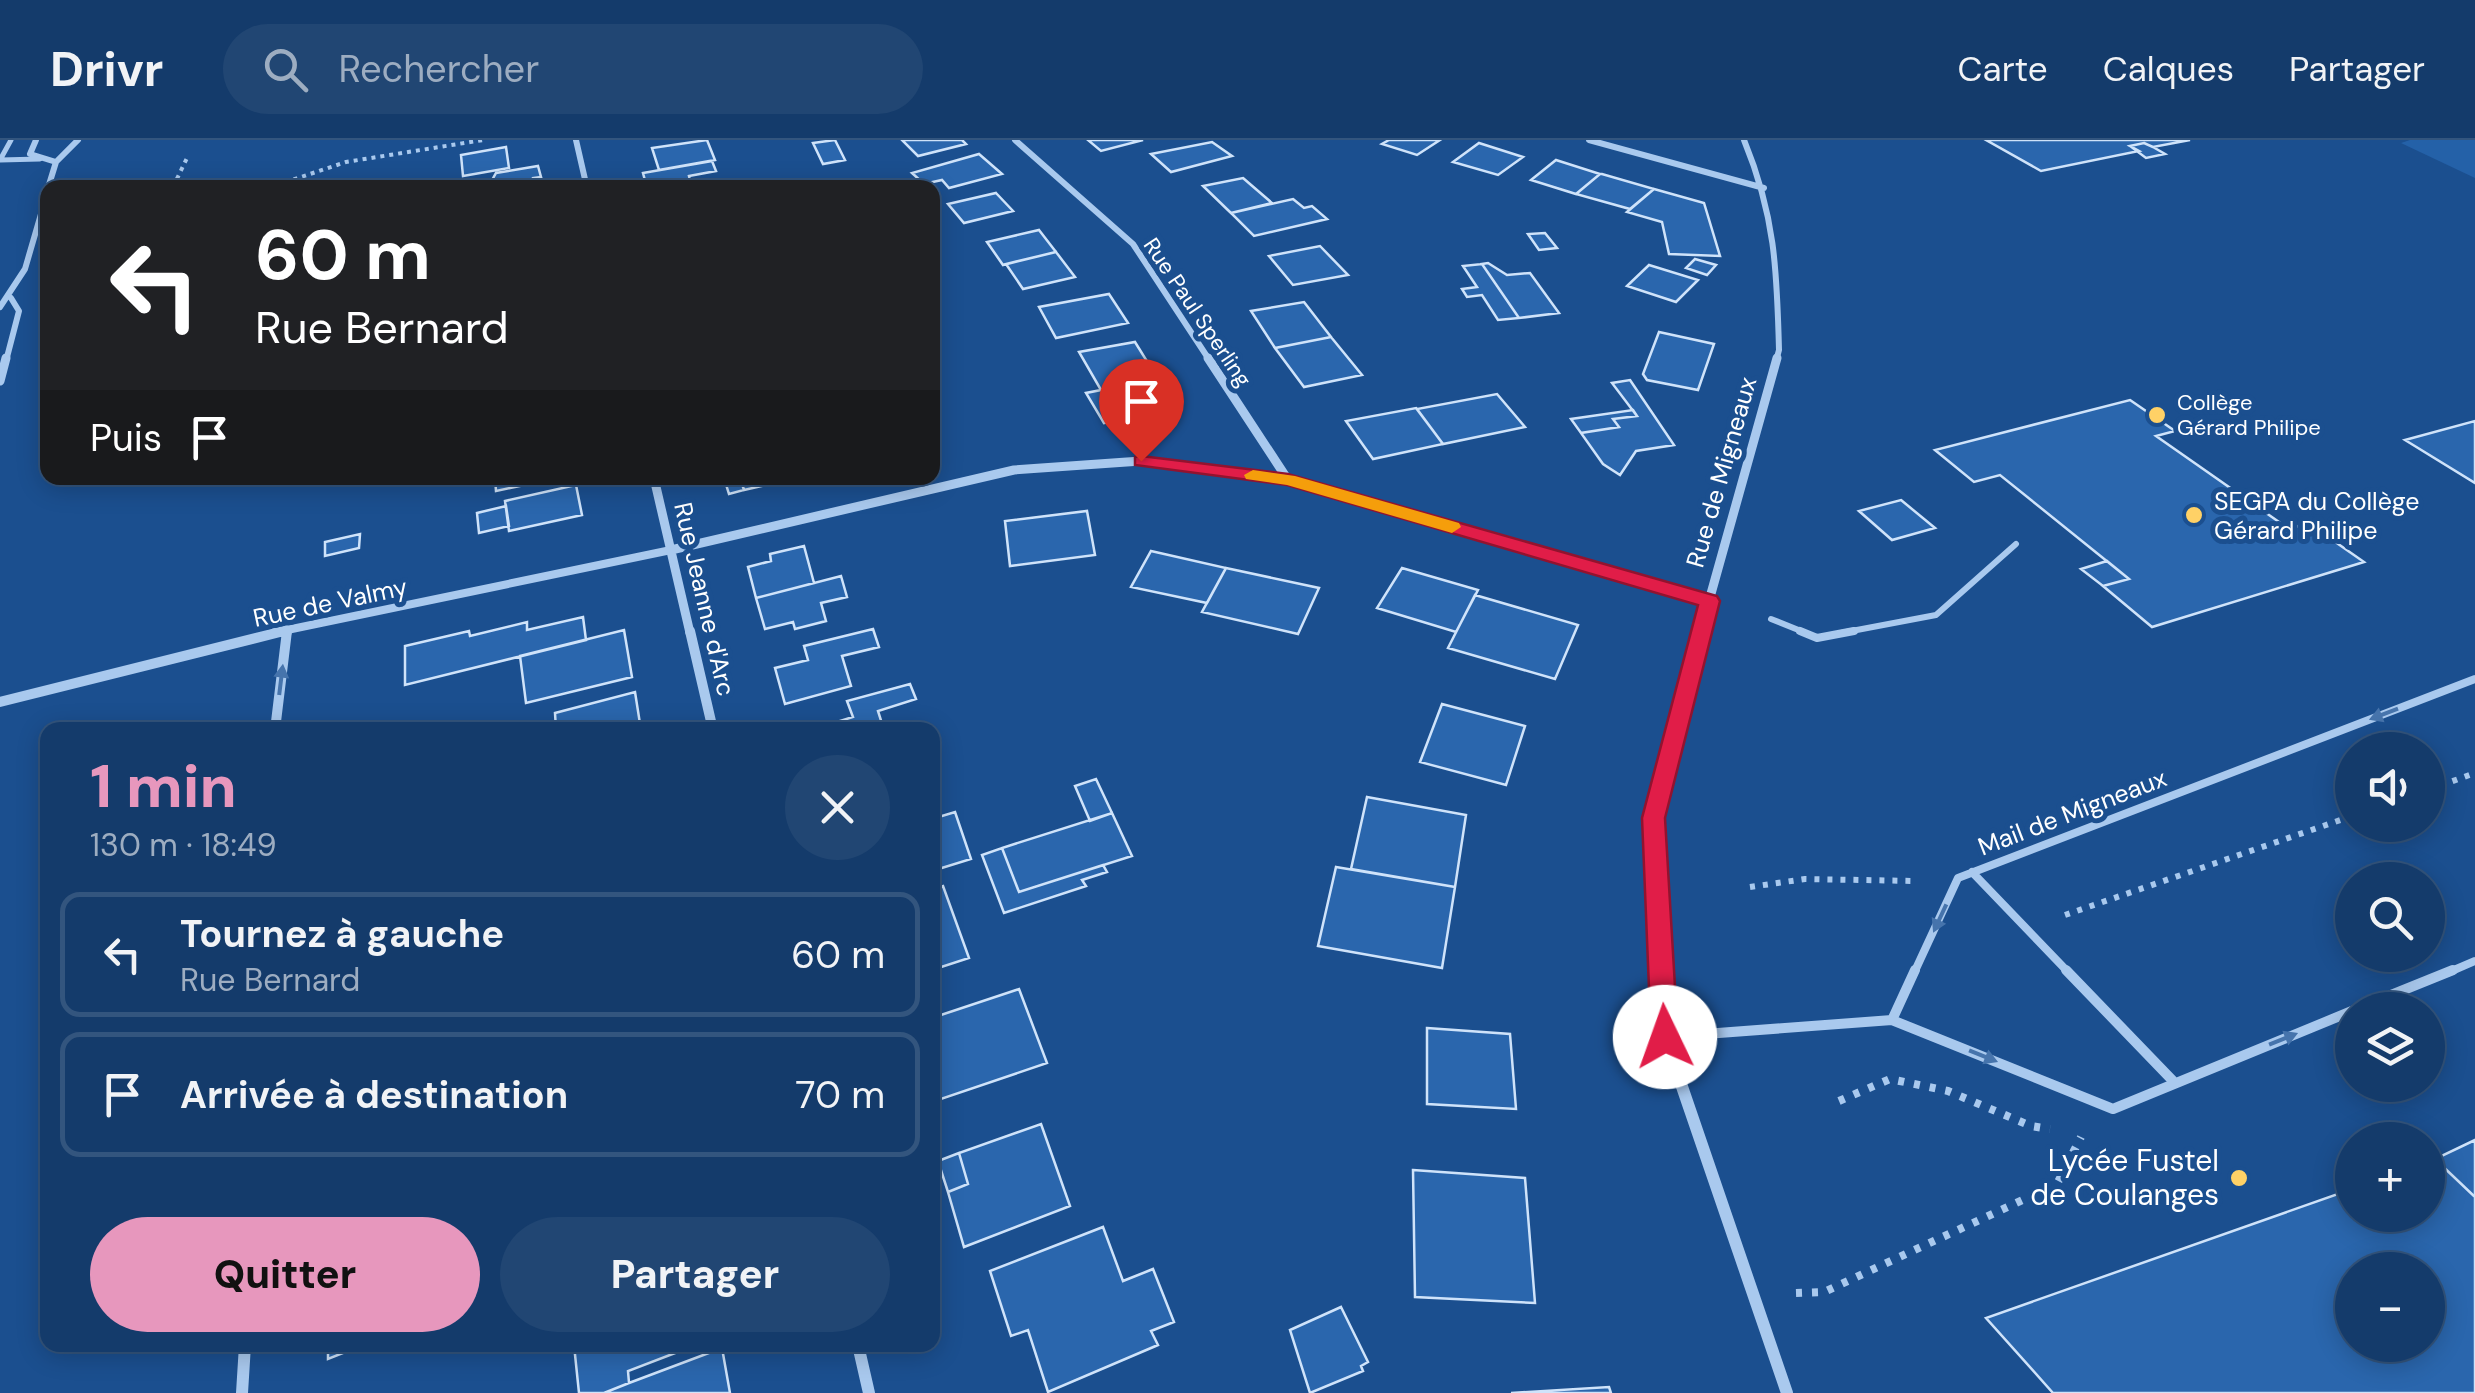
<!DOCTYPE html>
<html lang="fr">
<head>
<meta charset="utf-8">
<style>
  :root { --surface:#143b6b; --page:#214673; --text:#f1f3f6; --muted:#9dadc1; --line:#33557e; --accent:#e797bd }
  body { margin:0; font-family:"DM Sans",sans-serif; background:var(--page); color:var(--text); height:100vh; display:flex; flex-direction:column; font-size:38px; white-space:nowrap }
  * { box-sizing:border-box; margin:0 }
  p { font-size:32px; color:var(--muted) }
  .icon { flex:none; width:55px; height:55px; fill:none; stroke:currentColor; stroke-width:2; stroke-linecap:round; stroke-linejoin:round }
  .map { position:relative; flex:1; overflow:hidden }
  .sheet { position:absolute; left:40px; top:582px; width:900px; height:630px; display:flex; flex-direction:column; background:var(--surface); border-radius:20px; box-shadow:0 5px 25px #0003,0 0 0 2px var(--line) }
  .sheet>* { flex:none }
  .hud { position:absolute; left:40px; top:40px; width:900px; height:305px; border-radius:20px; box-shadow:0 5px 25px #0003,0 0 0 2px var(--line); background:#202124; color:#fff; overflow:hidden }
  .buttons { position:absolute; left:2335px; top:592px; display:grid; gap:20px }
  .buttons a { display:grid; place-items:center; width:110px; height:110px; border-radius:50%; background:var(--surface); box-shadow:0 5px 25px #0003,0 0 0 2px var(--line); font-size:50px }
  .pin { position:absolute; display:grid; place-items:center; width:85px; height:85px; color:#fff; margin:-102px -42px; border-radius:50% 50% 50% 0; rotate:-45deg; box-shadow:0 0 10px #0007 }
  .pin .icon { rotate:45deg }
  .me { position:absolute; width:110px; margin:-55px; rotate:357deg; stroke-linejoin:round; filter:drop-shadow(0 0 8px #0008) }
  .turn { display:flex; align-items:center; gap:35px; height:210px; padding:0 50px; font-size:45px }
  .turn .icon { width:130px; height:130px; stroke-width:2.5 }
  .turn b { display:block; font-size:70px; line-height:85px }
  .then { display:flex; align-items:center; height:95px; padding:0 50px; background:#0003; gap:20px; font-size:38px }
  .round { display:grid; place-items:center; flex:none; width:105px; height:105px; border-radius:52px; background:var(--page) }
  .overview { display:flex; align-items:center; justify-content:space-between; height:170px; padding:0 50px }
  h1 { font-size:60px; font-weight:800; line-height:75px; color:var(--accent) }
  .cta { display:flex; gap:20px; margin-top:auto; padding:20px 50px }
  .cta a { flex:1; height:115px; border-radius:60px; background:var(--accent); color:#111; font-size:40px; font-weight:800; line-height:115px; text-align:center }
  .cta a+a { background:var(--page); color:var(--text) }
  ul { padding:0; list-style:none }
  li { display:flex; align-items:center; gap:30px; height:125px; margin:0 20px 15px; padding:0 30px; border:5px solid var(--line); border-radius:20px }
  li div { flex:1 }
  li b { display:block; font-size:38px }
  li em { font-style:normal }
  header { display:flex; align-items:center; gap:60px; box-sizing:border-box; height:140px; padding:0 50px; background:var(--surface); border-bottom:2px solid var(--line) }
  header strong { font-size:48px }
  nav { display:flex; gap:55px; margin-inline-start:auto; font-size:35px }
  .search { width:700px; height:90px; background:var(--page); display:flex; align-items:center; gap:25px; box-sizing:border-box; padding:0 35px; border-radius:55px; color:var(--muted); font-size:38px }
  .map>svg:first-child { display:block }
  .green { fill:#2461a8 }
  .building { fill:#2a66ad; stroke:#cfe3fa; stroke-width:2.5; fill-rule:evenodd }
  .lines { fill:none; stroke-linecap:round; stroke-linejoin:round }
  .path-far2 { stroke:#a9c9ee; stroke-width:4; stroke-dasharray:4 5; stroke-linecap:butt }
  .path-far1 { stroke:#a9c9ee; stroke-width:6; stroke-dasharray:5 8; stroke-linecap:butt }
  .path { stroke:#a9c9ee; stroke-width:8; stroke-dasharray:6 10; stroke-linecap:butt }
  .service-far3 { stroke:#a9c9ee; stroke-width:5 }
  .service-far2 { stroke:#a9c9ee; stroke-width:6 }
  .service-far1 { stroke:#a9c9ee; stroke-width:8 }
  .service { stroke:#a9c9ee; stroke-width:10 }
  .pedestrian { stroke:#a9c9ee; stroke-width:8 }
  .minor-far3 { stroke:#a9c9ee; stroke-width:6 }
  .minor-far2 { stroke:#a9c9ee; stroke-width:9 }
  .minor-far1 { stroke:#a9c9ee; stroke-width:10 }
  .minor { stroke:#a9c9ee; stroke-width:12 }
  .oneway { fill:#4674ac }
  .route { fill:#e11d48; stroke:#92132f; stroke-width:2.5 }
  .slow { fill:#f59e0b }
  .poi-dot { fill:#ffd166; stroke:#1b4f8f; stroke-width:4 }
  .labels { text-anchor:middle; stroke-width:10; stroke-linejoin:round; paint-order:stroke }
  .far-street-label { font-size:22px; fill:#fff; stroke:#1b4f8f }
  .far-poi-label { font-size:22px; fill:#fff; stroke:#1b4f8f; text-anchor:start }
  .street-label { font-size:25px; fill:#fff; stroke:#1b4f8f }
  .poi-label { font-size:25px; fill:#fff; stroke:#1b4f8f; text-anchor:start }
  .near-poi-label { font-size:30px; fill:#fff; stroke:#1b4f8f; text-anchor:end }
</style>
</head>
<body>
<header>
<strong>Drivr</strong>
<div class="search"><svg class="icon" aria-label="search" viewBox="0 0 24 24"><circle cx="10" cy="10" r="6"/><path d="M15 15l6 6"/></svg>Rechercher</div>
<nav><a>Carte</a><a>Calques</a><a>Partager</a></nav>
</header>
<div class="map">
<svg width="2475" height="1253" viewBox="0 0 2475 1253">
  <rect width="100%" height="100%" fill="#1b4f8f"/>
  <path class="green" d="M2410,0H2475V38L2401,3Z"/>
  <path class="building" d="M707,0L715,20L659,30L652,8Z
    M835,0L845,20L823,24L813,3Z
    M902,0H962L966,4L918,16Z
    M1088,0H1143L1101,11Z
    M1389,0H1440L1417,15L1382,4Z
    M1986,0H2190L2153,7L2144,3L2130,6L2139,11L2041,31Z
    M1212,2L1232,16L1171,32L1151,14Z
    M1479,3L1523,17L1498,35L1453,22Z
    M2144,3L2153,7L2165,14L2146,18L2130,6Z
    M506,7L509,28L463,36L461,15Z
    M979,14L1002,34L949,48L942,40L924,44L912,33Z
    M1556,20L1600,34L1576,54L1531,40Z
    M712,21L716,31L689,36L692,48H647L643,33Z
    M538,26L541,37L533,38V46L465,48L491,42L496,33Z
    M1600,34H1602L1654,49L1630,69L1576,54Z
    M1243,38L1272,63L1231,73L1203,46Z
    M1654,49L1704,63L1720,116L1669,114L1662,82L1627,72Z
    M996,53L1013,71L964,83L948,64Z
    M1293,59L1304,68L1312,66L1327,79L1254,96L1231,73Z
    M1039,90L1056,112L1003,125L987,102Z
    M1545,93L1557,108L1539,110L1528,94Z
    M1320,106L1348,135L1293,145L1269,116Z
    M1056,112L1075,137L1023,149L1006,124Z
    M1695,119L1716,125L1707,135L1686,128Z
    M1488,123L1507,135L1530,133L1559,173L1519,178L1482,124Z
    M1482,124L1519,178L1498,180L1482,155L1467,157L1462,149L1477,147L1463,126Z
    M1649,125L1698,140L1676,162L1627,146Z
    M1109,154L1128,183L1056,198L1039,167Z
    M1304,162L1331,197L1275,208L1251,171Z
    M1659,192L1714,204L1698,250L1647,240L1643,234Z
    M1331,197L1362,235L1304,247L1275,208Z
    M1135,202L1158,239L1101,250L1079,212Z
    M1158,239L1178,273L1137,282L1134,277L1104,283L1086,253Z
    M1630,240L1674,305L1636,311L1620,335L1603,324L1581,293L1619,287L1613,279L1637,276L1612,243Z
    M1497,254L1525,287L1443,304L1417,269Z
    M2130,260L2175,291L2156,296L2289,389L2308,383L2364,422L2152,487L2103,446L2129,439L2000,335L1974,342L1935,310Z
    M1416,268L1443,304L1373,319L1346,281Z
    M1633,270L1637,276L1613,279L1619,287L1581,293L1571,279Z
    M2475,281V343L2405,300Z
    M495,338H558L496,351Z
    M724,338H740L744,350L729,354Z
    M740,338H797L744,350Z
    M576,345L582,375L509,391L505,361Z
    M1901,360L1935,388L1892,400L1859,371Z
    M506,366L509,386L479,393L477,373Z
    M1087,371L1095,415L1010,426L1005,381Z
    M360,394L359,408L325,416V402Z
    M804,406L814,443L756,458L748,427L771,421L770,414Z
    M1151,411L1226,428L1207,463L1131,447Z
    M2107,421L2129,439L2103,446L2081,429Z
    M1226,428L1319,448L1298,494L1202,472Z
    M1402,428L1478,450L1456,492L1377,468Z
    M841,436L847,457L821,463L826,481L795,489L793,482L765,489L756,458Z
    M1475,455L1578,485L1555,539L1448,508Z
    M583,477L586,500L405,545V506L469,491L470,496L527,482V490Z
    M873,489L879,507L842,516L851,546L785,564L775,528L808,520L804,506Z
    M624,490L632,537L526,563L520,516Z
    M910,544L916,559L878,571L884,590H811L853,577L847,561Z
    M635,552L641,590H556L555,573Z
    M1442,564L1525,586L1506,645L1420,622Z
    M1096,639L1112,673L1090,681L1075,646Z
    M1367,657L1466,675L1455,747L1351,729Z
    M955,672L971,719L932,731V679Z
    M1112,673L1132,716L1019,752L1002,708Z
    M1002,708L1019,752L1103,725L1107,732L1082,740L1086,746L1004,773L982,715Z
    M1336,727L1455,747L1442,828L1318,806Z
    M943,746L969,818L932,830V750Z
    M1019,849L1047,923L941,959L932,929V878Z
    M1427,888L1510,894L1516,969L1427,964Z
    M1041,984L1070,1066L964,1107L948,1052L968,1044L959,1013Z
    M2475,1000V1057L2435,1019Z
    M959,1013L968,1044L948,1052L938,1021Z
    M2435,1019L2475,1057V1253H2053L1986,1178L2352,1049V1075H2428V1022ZM2352,1130H2428V1205H2352Z
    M1413,1030L1525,1038L1535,1163L1415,1157Z
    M1103,1087L1123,1141L1153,1129L1174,1182L1151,1191L1158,1205L1048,1252L1028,1190L1011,1196L990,1131Z
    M1341,1167L1368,1222L1361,1226L1363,1231L1310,1253L1290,1190Z
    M328,1205H363L328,1219Z
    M574,1205H696L628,1231L629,1243L604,1253H579Z
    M722,1208L730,1253H604L629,1243Z
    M1609,1247L1611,1253H1511Z"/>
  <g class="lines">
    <path class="path-far2" d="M91,41H141L174,46
      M173,47L187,18
      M268,48L346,22L483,0"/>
    <path class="path-far1" d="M2428,650L2475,633
      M1750,747L1805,739L1917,741
      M2065,775L2352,676"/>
    <path class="path" d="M1839,961L1890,939L1948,951L2031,986L2050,989
      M1796,1153L1824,1152L2057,1044L2081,997"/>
    <path class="service-far3" d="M0,20L40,19
      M0,20L11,0"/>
    <path class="service-far2" d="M1771,479L1806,493
      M1841,493L1936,475L2016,404"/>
    <path class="service-far1" d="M1800,491L1817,498L1854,491
      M1972,732L2069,833
      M1914,833L1958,738L2475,539
      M2447,833L2475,821"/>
    <path class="service" d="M2066,830L2175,943
      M2354,870L2453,830
      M1892,880L1915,830
      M1665,897L1892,880L2113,969L2352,871"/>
    <path class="pedestrian" d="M287,490L671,410"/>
    <path class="minor-far3" d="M36,0L30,14L56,22
      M576,0L587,48
      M1015,0L1133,104L1210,221
      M1589,0L1764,48
      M1744,0C1775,75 1777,130 1779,210L1776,221
      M48,48L56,22L78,0
      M0,167L25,129L48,50
      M6,221L19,171L11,158"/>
    <path class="minor-far2" d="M1208,218L1288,340
      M0,241L6,218
      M654,338L690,493
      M671,410L1014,330L1141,321L1288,340L1710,461
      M274,493L287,490V493
      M1700,493L1777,218"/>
    <path class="minor-far1" d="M690,491L713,590
      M0,562L284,491
      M275,590L287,491
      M1661,833L1653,678L1701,491"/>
    <path class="minor" d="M1661,830L1665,897L1787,1253
      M858,1205L869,1253
      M242,1253L245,1205"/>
  </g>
  <defs><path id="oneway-solid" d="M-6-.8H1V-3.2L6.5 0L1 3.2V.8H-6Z" transform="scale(2.5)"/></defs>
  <g class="oneway">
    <use href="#oneway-solid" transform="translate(281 540) rotate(-83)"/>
    <use href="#oneway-solid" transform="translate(2384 574) rotate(159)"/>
    <use href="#oneway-solid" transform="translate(1940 778) rotate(115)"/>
    <use href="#oneway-solid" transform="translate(2283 899) rotate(-22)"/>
    <use href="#oneway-solid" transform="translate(1983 916) rotate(22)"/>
  </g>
  <path class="route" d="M1141,316L1288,334L1717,456L1720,461L1665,678L1678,897L1674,905L1665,908L1655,905L1651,897L1642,678L1698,465L1287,345L1135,325V317Z"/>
  <path class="slow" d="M1253,330L1295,336L1459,383L1461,387L1452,393L1287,345L1246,339L1244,335Z"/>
  <g class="poi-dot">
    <circle cx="2157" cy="275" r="10"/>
    <circle cx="2194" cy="375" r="10"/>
    <circle cx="2239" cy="1038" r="10"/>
  </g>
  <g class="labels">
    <g class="far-street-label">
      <text transform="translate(1198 172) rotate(56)" y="8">Rue Paul Sperling</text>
    </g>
    <g class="far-poi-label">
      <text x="2177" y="270">Collège<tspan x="2177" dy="25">Gérard Philipe</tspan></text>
    </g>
    <g class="street-label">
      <text transform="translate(1721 332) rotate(-74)" y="9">Rue de Migneaux</text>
      <text transform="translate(705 459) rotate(77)" y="9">Rue Jeanne d'Arc</text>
      <text transform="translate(330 462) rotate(-12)" y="9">Rue de Valmy</text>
      <text transform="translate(2072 672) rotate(-21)" y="9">Mail de Migneaux</text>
    </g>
    <g class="poi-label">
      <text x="2214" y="370">SEGPA du Collège<tspan x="2214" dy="29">Gérard Philipe</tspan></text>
    </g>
    <g class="near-poi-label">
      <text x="2219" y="1031">Lycée Fustel<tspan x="2219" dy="34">de Coulanges</tspan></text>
    </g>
  </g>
</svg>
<div class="buttons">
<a><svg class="icon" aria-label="sound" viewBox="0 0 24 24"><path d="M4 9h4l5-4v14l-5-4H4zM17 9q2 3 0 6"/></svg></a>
<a><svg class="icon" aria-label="search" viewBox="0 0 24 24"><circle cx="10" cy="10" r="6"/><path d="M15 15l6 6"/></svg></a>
<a><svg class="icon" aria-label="layers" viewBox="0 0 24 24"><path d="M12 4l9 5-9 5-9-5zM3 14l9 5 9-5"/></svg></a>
<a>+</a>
<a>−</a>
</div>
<div class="pin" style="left:1141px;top:321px;background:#d93025"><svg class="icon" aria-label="arrive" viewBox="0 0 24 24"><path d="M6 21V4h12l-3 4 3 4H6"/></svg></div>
<svg class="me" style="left:1665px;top:897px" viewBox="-20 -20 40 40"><circle r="19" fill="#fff"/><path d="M0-13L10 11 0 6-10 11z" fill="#e11d48"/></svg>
<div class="hud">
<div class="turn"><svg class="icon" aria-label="left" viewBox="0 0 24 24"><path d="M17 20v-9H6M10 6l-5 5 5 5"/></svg><div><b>60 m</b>Rue Bernard</div></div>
<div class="then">Puis<svg class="icon" aria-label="arrive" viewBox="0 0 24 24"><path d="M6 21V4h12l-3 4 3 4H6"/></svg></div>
</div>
<section class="sheet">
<div class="overview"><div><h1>1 min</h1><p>130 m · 18:49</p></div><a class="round"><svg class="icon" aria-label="close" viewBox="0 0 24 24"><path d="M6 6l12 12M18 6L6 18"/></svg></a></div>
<ul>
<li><svg class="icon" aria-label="left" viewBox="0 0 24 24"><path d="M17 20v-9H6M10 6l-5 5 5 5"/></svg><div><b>Tournez à gauche</b><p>Rue Bernard</p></div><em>60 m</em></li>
<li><svg class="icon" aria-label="arrive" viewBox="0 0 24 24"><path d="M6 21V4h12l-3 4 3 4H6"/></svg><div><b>Arrivée à destination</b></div><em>70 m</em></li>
</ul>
<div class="cta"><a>Quitter</a><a>Partager</a></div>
</section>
</div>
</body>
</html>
